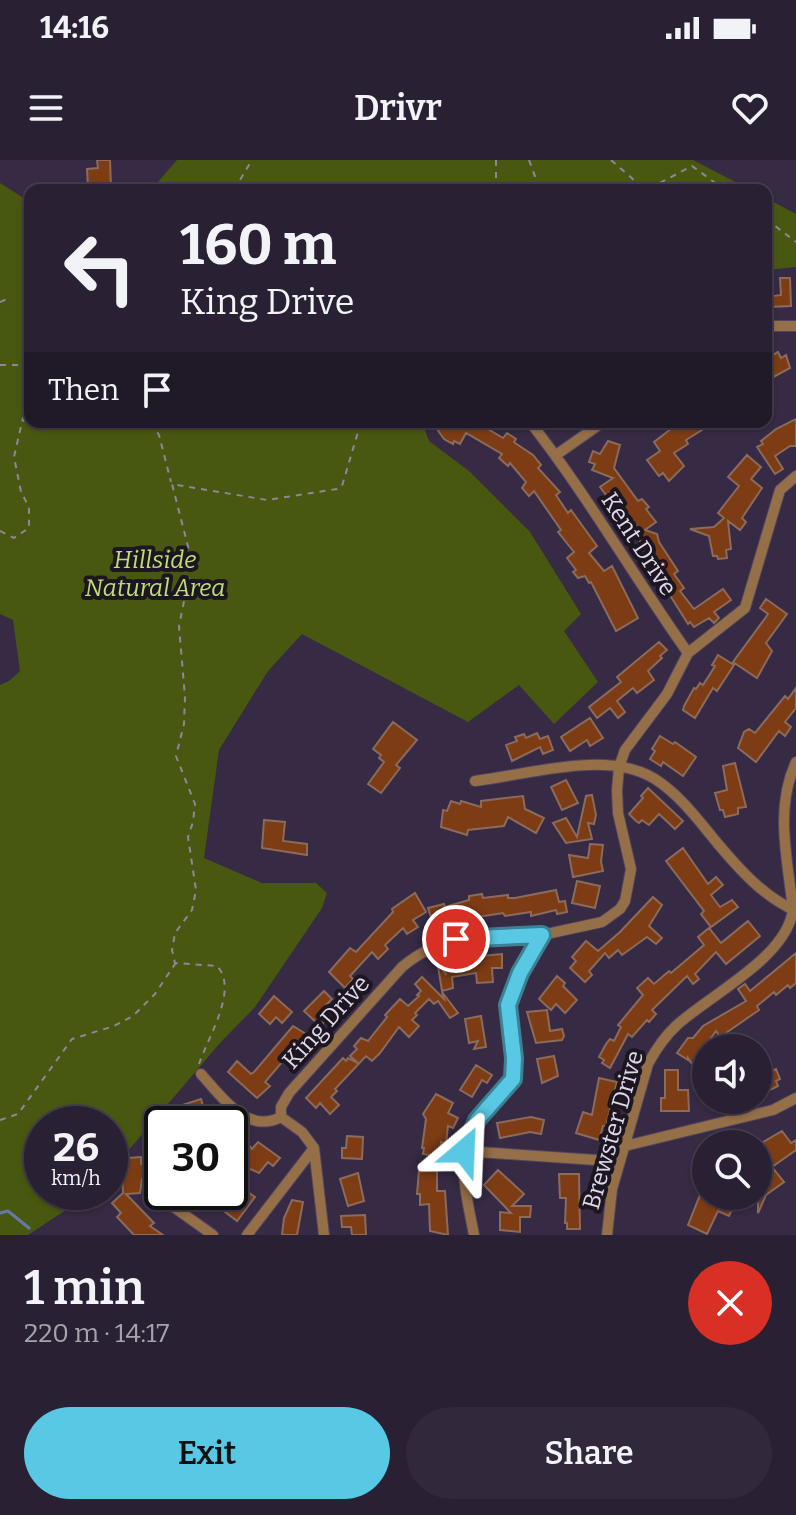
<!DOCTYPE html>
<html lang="en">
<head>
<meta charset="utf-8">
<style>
  :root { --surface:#292033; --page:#31283b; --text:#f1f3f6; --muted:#a5a3ac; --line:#453e4e; --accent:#59c8e4 }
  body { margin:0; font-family:Bitter,serif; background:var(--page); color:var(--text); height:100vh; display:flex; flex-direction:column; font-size:30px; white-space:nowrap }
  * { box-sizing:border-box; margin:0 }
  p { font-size:26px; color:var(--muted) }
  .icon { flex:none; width:44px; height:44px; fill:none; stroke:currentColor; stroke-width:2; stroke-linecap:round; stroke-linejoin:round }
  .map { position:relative; height:1075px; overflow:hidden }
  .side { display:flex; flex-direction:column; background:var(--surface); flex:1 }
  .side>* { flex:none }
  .top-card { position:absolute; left:24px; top:24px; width:748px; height:244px; border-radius:16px; box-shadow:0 2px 6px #0004,0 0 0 2px var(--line); background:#292033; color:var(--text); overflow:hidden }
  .buttons { position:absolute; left:692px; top:874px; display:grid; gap:16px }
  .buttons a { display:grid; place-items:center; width:80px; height:80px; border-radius:50%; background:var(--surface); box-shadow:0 2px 6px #0004,0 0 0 2px var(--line); font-size:40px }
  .speed { position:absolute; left:24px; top:946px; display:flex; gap:16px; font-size:40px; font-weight:700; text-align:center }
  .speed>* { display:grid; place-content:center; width:104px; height:104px; border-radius:50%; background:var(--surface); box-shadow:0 2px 6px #0004,0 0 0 2px var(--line); line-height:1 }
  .speed small { font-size:20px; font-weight:400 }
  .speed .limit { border:4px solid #111; border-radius:12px; background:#fff; color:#111 }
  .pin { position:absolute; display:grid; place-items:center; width:68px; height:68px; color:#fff; margin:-34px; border:4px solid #fff; border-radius:50%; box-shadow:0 2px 8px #0007 }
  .me { position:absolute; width:88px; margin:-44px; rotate:26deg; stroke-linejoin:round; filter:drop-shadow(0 0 6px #0008) }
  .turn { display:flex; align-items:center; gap:28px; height:168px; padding:0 24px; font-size:36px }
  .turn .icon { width:104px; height:104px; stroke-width:2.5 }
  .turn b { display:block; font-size:56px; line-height:68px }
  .then { display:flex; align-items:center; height:76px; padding:0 24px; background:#0003; gap:16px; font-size:30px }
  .round { display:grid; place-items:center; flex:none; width:84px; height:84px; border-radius:42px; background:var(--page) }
  .head { display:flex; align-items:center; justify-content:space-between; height:136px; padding:0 24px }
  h1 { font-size:48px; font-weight:600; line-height:60px }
  .primary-button { display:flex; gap:16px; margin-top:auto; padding:16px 24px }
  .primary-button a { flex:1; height:92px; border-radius:48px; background:var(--accent); color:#111; font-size:32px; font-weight:600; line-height:92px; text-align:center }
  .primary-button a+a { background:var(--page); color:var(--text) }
  .status { display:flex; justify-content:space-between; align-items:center; height:56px; padding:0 40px; background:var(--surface); direction:ltr }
  .status svg { height:22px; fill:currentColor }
  header { display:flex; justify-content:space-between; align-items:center; height:104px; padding:0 24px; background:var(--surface); font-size:36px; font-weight:600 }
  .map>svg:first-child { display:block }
  .green { fill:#485811 }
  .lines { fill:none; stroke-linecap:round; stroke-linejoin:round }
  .stream { stroke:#6678a7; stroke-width:3 }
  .building { fill:#7d3c14; stroke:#8b6b5b; stroke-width:2 }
  .minor-casing { stroke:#52465e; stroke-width:12 }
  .path { stroke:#90859a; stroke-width:2; stroke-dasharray:6 6; stroke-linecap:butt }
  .minor { stroke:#956f47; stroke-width:10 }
  .route-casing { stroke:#3a8294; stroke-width:20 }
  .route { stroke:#59c8e4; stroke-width:14 }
  .labels { text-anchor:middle; stroke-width:8; stroke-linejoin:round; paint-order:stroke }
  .street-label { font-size:24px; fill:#e1d9e9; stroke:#1c1621 }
  .park-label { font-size:24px; font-style:italic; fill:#c1dd75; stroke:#1c1621 }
</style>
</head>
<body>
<div class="status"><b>14:16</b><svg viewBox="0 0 49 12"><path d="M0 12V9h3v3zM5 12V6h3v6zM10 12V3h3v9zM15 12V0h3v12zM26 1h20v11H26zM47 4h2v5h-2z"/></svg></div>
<header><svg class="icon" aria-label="menu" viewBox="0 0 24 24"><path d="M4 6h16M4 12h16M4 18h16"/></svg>Drivr<svg class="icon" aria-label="heart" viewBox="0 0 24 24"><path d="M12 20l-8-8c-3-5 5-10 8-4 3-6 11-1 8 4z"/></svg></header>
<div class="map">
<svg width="796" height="1075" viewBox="0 0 796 1075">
  <rect width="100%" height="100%" fill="#372a44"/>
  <path class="green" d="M177,0H693L751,30H151Z
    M0,23L30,42V262H422L429,281L469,311L530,372L581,454L564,471L598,522L554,564L519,525L468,562L302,474L268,511L219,590L204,698L262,723H316L327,733L322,748L255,847L220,883L110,1012V964H42V1032H93L28,1075H0V525L9,521L20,511L13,460L0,454Z
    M766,38L796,54V107L766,110Z"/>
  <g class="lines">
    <path class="stream" d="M0,1053L8,1051L29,1068"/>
  </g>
  <path class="building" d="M97,0H110L111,28L88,27L87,9L98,8Z
    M780,118H790L791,146L769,147L767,137L781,135Z
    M778,192L781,198L786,195L790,208L766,221V199Z
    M796,259V286H790L775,296L783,309L775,314L757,287L763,284L761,281L776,269Z
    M432,262H492L488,269L503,278L507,273L516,279L514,282L518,285L533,295L541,305L538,308L560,332L556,335L568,353L571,350L597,386L589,393L604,411L612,406L638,458L616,471L591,422L589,423L585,416L578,418L573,412L576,410L567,398L574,392L558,372L561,370L534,331L529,336L522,328L526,322L510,303L508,306L499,298L502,294L466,273L460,284L454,281L453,284L444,279Z
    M680,262H697L702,270L686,280L688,284L674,293L684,306L669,321L663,313L659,316L647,300L660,291L654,282Z
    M608,281L620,285L614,308L638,341L642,339L649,347L646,349L656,362L645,370L657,374L659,382L678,411L674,414L684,428L680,431L694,449L723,429L731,440L714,452L719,458L714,463L709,458L694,467L690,462L688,464L661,421L668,415L659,403L653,407L642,391L645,388L631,369L636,365L623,347L618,351L600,327L613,318L592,310L595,304L589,302L593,291L600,294Z
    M747,295L761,307L751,319L762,328L742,358L746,362L740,370L728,361L731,389L726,390L727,398L718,399L717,396H713L709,376L690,369L714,367L724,358L718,353L739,326L728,317Z
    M766,439L787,454L766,483L772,491L757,518L733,502L766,457L768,454L760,448Z
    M659,482L667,490L660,496L662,498L648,511L654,520L637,533L633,528L617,541L625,552L618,558L610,548L597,558L589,547L621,522L617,517Z
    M718,495L734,505L717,531L713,528L695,558L683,550L684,546L694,528L696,529L700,523L703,525L715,506L712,505Z
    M796,528V548L785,562L791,567L785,576L779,571L756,602L738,588L744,572L749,569L755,573L785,536L788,539Z
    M590,558L603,578L590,586L587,580L570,591L561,577Z
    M393,562L417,580L396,605L400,608L381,633L368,624L384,602L379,598L381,595L373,589Z
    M537,573L540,579L548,576L553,590L543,594L540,587L512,601L506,585L517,581L515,577L524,574L526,578Z
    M660,576L673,584L675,582L696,597L683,616L663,602L661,606L650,599L655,591L652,589Z
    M735,603L746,647L738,648V654L725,657L723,650H720L715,633L727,630L723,606Z
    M566,620L578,643L562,650L551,627Z
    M648,628L683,661L675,669L659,654L649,665L642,660L639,663L636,661L629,654L643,638L641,636Z
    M592,635L596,655L594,664L588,663L592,679L566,683L553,663L566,658L577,677L586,636Z
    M523,636L525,649L544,658L536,673L508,657L504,666L468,670L467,675L441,667L443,650L447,651L451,641L460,644L461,641L481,647V641Z
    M264,660L285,662L283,681L307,684V695L262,688Z
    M590,684L603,685L601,702L603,711L573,717L569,695L588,698Z
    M683,688L708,724L716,717L723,725L711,735L720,747L732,740L738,747L711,767L701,754L704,751L666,701Z
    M577,721L600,726L595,748L572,743Z
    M556,730L559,742L565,741L567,752L557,754L556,750L531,756V752L505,756L503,753L433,764L428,748L444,744L445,747L469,740V736L482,734L483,738L508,735V738H515Z
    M415,733L426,752L413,760L418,767L407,774L403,768L385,785L388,789L378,799L372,792L350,816L353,819L345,828L329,812L350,788L356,792L393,752L392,749Z
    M653,737L662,745L649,766L662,778L656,784L647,777L622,795L618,790L609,798L605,793L589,811L592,815L585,822L570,808L576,801L572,797L586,781L598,791L620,772Z
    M748,761L760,776L726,804L716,792L695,814L699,819L693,824L687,816L652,850L656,854L649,862L647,860L632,877L628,874L610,908L602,903L604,900L599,897L606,884L610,879L614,881L621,867L618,865L643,835L637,828L648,818L654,824L669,811L671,813L704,785L698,777L709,768L721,783Z
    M796,793V823L790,828L788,825L776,835L774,832L757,846L759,850L720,877L716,871L692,904L688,898V900L677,893L688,878H693L703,866L746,841L738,829L745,824L750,831Z
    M502,794V808H492L493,822L477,823L476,813L452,817L453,828L442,831L437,800L446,815L445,805L460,802L459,798Z
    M557,816L565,823L563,826L577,840L565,853L556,844L551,850L539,839Z
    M422,817L444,839L442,832L458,853L450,858L438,841L434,844L429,839L415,853L417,855L412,860L419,866L409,877L399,867L380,893L372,901L366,896L335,929L337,931L331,937L339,945L330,954L320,943L316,948L306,938L343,898L346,901L348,898L358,903L350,896L357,889L354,886L361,878L368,881L387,857L385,855L400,839L408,846L419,836L417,835L421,831L415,824Z
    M324,831L332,839L326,845V851L322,856L326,860L320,866L304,851Z
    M274,836L292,852L282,863L276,857L270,864L259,854Z
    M547,850L550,871L562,869L564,876L562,880L536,883L527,852Z
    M481,856L486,887L474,889L478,881L469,883L465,859Z
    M293,866L306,874L265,922L270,926L257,938L228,912L237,901L251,914L254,912Z
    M554,896L558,916L542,923L537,899Z
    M476,905L492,915L487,923L482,920L472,937L460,930Z
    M776,909L780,919L776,921L778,926L758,936V919Z
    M665,910H678V930H688L689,951H661V938H665Z
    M599,918L617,922L606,966H603L599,980L576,973L583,952L592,955Z
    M436,934L453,943L448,953L458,958L453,968L448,966L446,983L441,982L440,995L437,996L423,994L424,988H422L426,959L423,954Z
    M201,939L204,949L200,951L204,964H188L187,960L181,962L177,949L179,946Z
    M531,957L544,960L541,974L530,972L500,978L497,963Z
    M230,968L239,979L242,977L252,989L258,982L280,998L273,1006L268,1002L259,1013L248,1008L240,1017L234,1012L243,999L230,984Z
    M782,971L791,983L796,980V990L772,1007L784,1022L766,1035L758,1053V985Z
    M347,976L363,977L362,999L342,998V988H346Z
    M141,997V1004L162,998V1012L142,1019L140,1033L126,1034L154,1063L150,1066L163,1075H134L117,1057L121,1053L112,1043L123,1033L122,1010H128V998Z
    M419,1010H437V1031H445L448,1075L430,1071L429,1044L420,1045V1034H417Z
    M498,1010L524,1034L512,1046H531L530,1057H520V1072L500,1070V1052L511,1053L484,1025Z
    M358,1013L364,1041L348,1046L340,1019Z
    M559,1014H579L580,1069H567V1063H565L566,1038H560Z
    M706,1020V1036H738L729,1056L718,1051L707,1074L688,1065Z
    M245,1030L255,1037L237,1061L204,1036L198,1044L190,1038L194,1032H224L237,1042Z
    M292,1040L303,1042L297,1075H282L284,1058Z
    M365,1055L366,1075H352L351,1067H342L341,1056Z"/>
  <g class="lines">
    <g class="minor-casing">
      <path id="minor" d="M766,168L772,166H796
        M530,262C588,336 634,417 688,493
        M556,295L603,262
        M475,621C527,615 607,589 655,619C680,635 699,661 718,684C740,710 764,737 796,751
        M201,914C221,936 247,975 281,957
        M281,957V947L289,933L402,807C446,770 487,777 542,775
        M281,957L302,972L314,988L324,1075
        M464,991L596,1000L608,998L625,986L773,950L796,938
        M161,1038L213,1075
        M247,1075L314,988
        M474,1075C467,1036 452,992 480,957C489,945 506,934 512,920C521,903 508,867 508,847C509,826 531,794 542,775L602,762L620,749L625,741L631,709L618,653L617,630L619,607L625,590L667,534L688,493L745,448L780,330L796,316
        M607,1075L612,1029L648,904C656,889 665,876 677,865C711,834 786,798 793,750C788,701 774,649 796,602"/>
    </g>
    <path class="path" d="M496,0V30
      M529,0L540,30
      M611,0L642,27H652L692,6L725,30
      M234,30L252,0
      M766,59L796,82
      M0,142L7,139
      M0,205H30
      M22,261L30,240
      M151,262L159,275L171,322
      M0,371L14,378L29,368V347L21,332L14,297L22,262L30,256
      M199,904C208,877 239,829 217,806L175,803L172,790L175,773L192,750L196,730L188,677L193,662L195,644L176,596L184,564L185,537L179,466L192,402L172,324L267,340L337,329L342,326L361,262
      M0,960L18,954L72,879L114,866L133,856L155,834L175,804"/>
    <use href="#minor" class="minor"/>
  </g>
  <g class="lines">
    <g class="route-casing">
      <path id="route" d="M456,779L542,775L520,813L508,845L514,898L513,919L477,960L464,991"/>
    </g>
    <use href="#route" class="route"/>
  </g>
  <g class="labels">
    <g class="street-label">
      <text transform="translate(639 384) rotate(57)" y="8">Kent Drive</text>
      <text transform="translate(326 862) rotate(-48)" y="8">King Drive</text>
      <text transform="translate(613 970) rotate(-74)" y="8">Brewster Drive</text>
    </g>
    <g class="park-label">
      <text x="155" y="408">Hillside<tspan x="155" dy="28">Natural Area</tspan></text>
    </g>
  </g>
</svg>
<div class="buttons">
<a><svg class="icon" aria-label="sound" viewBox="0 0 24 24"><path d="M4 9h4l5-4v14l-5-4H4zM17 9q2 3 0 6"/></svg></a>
<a><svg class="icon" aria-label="search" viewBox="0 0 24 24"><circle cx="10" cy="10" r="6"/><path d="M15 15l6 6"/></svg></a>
</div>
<div class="speed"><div>26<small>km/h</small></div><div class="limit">30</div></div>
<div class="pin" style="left:456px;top:779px;background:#d93025"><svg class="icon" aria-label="arrive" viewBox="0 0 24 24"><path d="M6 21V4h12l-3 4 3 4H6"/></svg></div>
<svg class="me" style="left:464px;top:991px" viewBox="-20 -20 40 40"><path d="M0-17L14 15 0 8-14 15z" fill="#59c8e4" stroke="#fff" stroke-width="4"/></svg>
<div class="top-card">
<div class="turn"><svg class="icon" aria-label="left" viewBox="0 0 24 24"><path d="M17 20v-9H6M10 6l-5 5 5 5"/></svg><div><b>160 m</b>King Drive</div></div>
<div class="then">Then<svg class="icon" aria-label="arrive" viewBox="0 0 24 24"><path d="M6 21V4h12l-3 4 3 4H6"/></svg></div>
</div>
</div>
<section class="side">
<div class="head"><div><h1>1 min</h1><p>220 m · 14:17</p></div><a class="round" style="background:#d93025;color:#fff"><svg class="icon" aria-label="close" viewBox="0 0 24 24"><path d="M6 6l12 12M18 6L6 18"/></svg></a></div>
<div class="primary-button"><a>Exit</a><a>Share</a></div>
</section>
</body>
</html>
